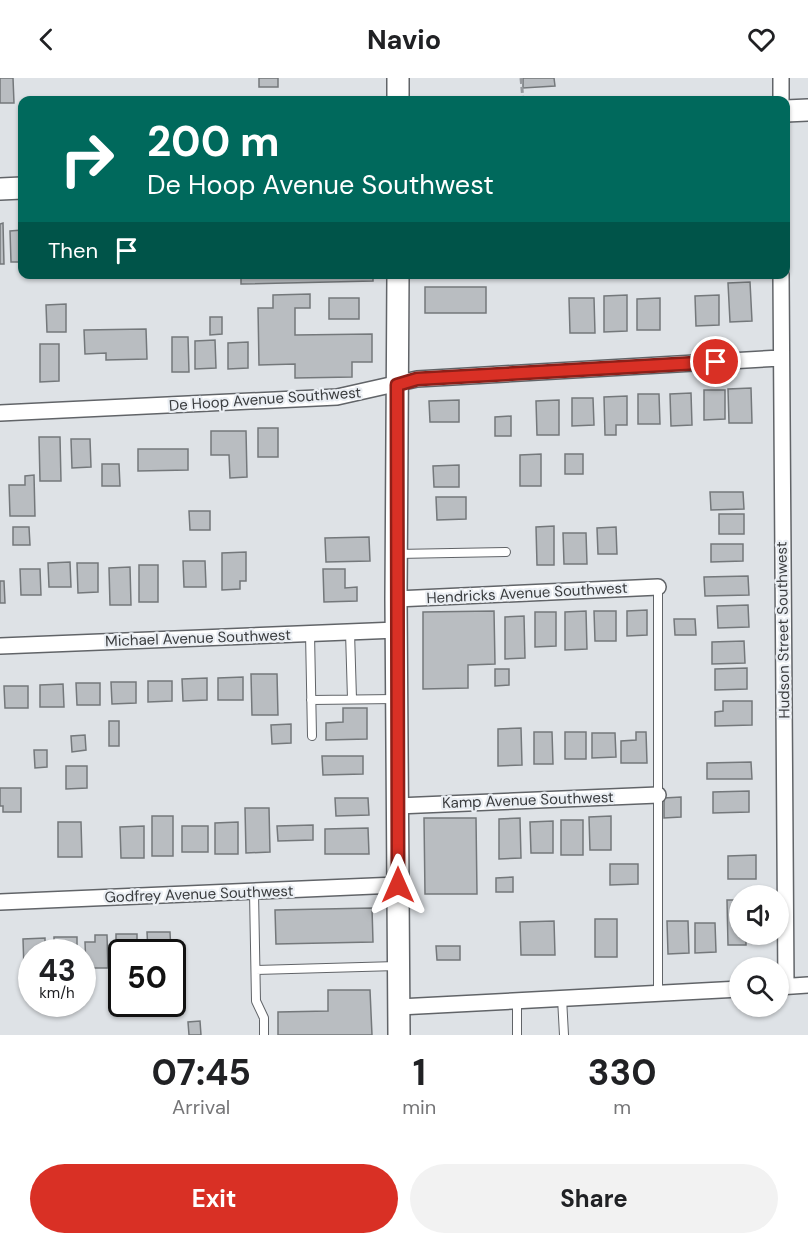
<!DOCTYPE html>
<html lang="en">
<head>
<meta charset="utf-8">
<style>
  :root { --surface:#fff; --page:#f2f2f2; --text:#202124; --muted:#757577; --accent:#d93025 }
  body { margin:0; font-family:"DM Sans",sans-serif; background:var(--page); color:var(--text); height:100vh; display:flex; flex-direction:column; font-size:22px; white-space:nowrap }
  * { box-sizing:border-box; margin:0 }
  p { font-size:20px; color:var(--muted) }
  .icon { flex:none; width:33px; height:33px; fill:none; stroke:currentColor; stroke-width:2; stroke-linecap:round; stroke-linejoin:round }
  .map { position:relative; height:957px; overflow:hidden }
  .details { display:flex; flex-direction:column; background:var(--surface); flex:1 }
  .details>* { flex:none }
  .top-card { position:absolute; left:18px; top:18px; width:772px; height:183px; border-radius:12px; box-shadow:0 2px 4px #0004; background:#00695c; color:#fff; overflow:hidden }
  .fabs { position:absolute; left:729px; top:807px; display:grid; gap:12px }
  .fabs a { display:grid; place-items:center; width:60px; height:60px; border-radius:50%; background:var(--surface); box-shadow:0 2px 4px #0004; font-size:30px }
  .speed { position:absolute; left:18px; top:861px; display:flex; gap:12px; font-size:30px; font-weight:700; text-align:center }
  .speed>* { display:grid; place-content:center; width:78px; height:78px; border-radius:50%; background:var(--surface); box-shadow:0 2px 4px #0004; line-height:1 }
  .speed small { font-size:15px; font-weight:400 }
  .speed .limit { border:3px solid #111; border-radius:9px; background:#fff; color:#111 }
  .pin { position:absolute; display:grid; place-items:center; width:51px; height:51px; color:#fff; margin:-26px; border:3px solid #fff; border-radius:50%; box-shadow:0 2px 6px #0007 }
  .me { position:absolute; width:66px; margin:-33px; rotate:0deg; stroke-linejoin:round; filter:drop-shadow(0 0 4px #0008) }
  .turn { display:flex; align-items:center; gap:21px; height:126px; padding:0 30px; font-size:27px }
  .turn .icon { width:78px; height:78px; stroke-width:2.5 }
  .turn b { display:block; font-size:42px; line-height:51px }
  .then { display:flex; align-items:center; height:57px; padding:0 30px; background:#0003; gap:12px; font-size:22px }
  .eta { display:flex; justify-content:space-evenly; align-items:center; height:102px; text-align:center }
  .eta b { font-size:36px; font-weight:700; line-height:42px }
  .action { display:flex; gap:12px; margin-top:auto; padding:12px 30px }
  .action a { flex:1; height:69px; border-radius:36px; background:var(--accent); color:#fff; font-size:24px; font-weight:700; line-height:69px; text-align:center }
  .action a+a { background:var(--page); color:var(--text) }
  header { display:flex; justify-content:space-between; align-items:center; height:78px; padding:0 30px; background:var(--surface); font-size:27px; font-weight:700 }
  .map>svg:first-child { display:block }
  .building { fill:#b9bdc1; stroke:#74787b; stroke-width:1.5 }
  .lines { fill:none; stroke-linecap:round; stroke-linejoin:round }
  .lane-casing { stroke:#616468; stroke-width:10 }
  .street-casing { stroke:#616468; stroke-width:18 }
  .secondary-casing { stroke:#616468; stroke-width:24 }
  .path { stroke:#979a9e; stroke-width:3; stroke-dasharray:6 3; stroke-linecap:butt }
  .lane { stroke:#fff; stroke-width:8 }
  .street { stroke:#fff; stroke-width:15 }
  .secondary { stroke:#fff; stroke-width:21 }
  .route-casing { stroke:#8d1f18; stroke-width:15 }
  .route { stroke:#d93025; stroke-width:10 }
  .labels { text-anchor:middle; stroke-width:4.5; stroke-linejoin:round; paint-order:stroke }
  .street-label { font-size:15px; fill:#3a3c3e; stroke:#ebeff4 }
</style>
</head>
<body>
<header><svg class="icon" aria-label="back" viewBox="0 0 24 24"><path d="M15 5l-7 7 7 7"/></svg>Navio<svg class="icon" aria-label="heart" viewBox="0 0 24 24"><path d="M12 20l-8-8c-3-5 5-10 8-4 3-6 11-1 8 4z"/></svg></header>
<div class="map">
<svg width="808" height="957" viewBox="0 0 808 957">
  <rect width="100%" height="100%" fill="#dee2e6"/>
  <path class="building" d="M0,0H13L14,25H0Z
    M259,0H278V9H259Z
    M523,0H554L555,8L523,10Z
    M3,145L4,186H0V146Z
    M22,152V184H11L10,153Z
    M241,196H373V203L241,206Z
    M750,204L752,243L730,244L728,205Z
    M425,209H486V235H425Z
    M310,216V230H295V257L372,256V284H352V299L295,300V286L259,287L258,230H273V217Z
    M627,217V253L604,254V218Z
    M719,217V247L696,248L695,218Z
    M329,220H359V241H329Z
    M569,220H594L595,255H570Z
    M660,220V252H637V221Z
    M66,226V254H47L46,227Z
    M210,239H222V256L210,257Z
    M146,251L147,281L106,282V275L85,276L84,252Z
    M172,259H188L189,294H172Z
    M215,262L216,290L195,291V263Z
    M248,264V290L228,291V265Z
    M40,266H59V303L40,304Z
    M751,310L752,345H729L728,311Z
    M704,312H725V341L704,342Z
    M691,315L692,347L671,348L670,316Z
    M638,316H659L660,346H638Z
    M627,318V347H616V357H605L604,319Z
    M572,320H593L594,347L572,348Z
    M459,322V344H430L429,323Z
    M559,322V357H537L536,323Z
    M511,338V358H495V339Z
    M258,350H278V379H258Z
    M211,353H246L247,399L230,400L229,377H211Z
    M39,359H60L61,403H40Z
    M71,361H90L91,389L72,390Z
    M138,371H188V392L138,393Z
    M541,376V408H520V377Z
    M565,376H583V396H565Z
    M102,386H119L120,408H102Z
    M459,387V409H434L433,388Z
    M34,397L35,438H10L9,407H25V398Z
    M710,414H743L744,431L711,432Z
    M436,419H466V441L437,442Z
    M189,433H210V452H190Z
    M719,436H744V456H719Z
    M554,448V487H537L536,449Z
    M13,449H29L30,467H13Z
    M616,449L617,476H598L597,450Z
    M563,455H586L587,486H564Z
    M369,459L370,483L326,484L325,460Z
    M711,466H743V483L711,484Z
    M246,474V503H240V511L222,512V475Z
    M183,483H205L206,509H184Z
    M70,484L71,509H49L48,485Z
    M77,485H98V514L78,515Z
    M139,487H158V524H139Z
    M130,489L131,527H110L109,490Z
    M20,491H40L41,517H21Z
    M323,491H345V510L357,509V523L324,524Z
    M748,498L749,517L705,518L704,499Z
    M0,503H4L5,525H0Z
    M748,527L749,549L718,550L717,528Z
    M647,532V557L627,558V533Z
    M494,533L495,586L468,587V610L423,611V534Z
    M586,533L587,571L565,572V534Z
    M594,533H616V563H595Z
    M535,534H556V568L535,569Z
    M524,538L525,580L505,581V539Z
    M674,541H695L696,557H675Z
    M744,563L745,585L712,586V564Z
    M747,590V611L715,612V591Z
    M495,591H509V607L495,608Z
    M251,596H277L278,637H252Z
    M243,599V622H218V600Z
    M207,600V622L183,623L182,601Z
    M148,603H172V623L148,624Z
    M111,604H136V625L112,626Z
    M76,605H100V627H77Z
    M63,606L64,629H40V607Z
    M4,608H28V630H5Z
    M723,623H752V647L715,648V634L723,633Z
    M343,630H367V661L326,662V645L343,644Z
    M109,643H119V668H109Z
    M291,646V665L272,666L271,647Z
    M521,650L522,687L498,688V651Z
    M534,654H552L553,686H534Z
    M565,654H586V681H565Z
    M636,654H646L647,685H621V663L636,662Z
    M592,655H615L616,679L592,680Z
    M85,657L86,672L72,674L71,658Z
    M34,672H47V689L35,690Z
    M322,678H363V696L323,697Z
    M751,684L752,701H707V685Z
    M66,688H87V710L66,711Z
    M0,710H21V734H3V728H0Z
    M749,713V734L713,735V714Z
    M681,719V739L664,740V720Z
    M335,720H368L369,737L336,738Z
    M245,730H269L270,774L246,775Z
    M152,738H173V778H152Z
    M611,738V772H590L589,739Z
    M424,740H476L477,816H425Z
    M520,740L521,780L499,781V741Z
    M561,742H583V777H561Z
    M553,743V775H531L530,744Z
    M58,744H81L82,779H58Z
    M238,744V776H215V745Z
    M313,747V762L278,763L277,748Z
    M144,748V780H121L120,749Z
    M182,748H208V774H182Z
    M368,750L369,776H325V751Z
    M756,777V801H728V778Z
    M610,786H638V806L610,807Z
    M513,799V814H496V800Z
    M727,822H740V856H746V867H728Z
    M372,830L373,864L276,866L275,832Z
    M595,841H617V879H595Z
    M554,843L555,877H521L520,844Z
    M667,843H688L689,875L668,876Z
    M695,845H715L716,874L695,875Z
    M147,854H170L171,874H148Z
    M116,856H137V874H122V888L116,889Z
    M95,857H107L108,890H86L85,864H95Z
    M54,859H77V874H54Z
    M45,860V874H32V892H24L23,861Z
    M436,868H460V882H437Z
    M328,912H370L372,957H278V934L328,933Z
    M200,943L201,957H189L188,944Z"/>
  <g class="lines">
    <g class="lane-casing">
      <path id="lane" d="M397,476L506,474
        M350,554L352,621
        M310,555L312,658
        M311,622L396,621
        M254,814L256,923L264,940V957
        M256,892L397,888
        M658,915V509
        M562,920L564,957
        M517,957V923"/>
    </g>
    <g class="street-casing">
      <path id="street" d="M781,0V22
        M781,196L786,908
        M0,335L337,319L417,301L781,280
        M396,521L658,509
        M0,568L397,552
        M397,728L658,717
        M0,824L397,807
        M778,909L808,907
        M399,929L740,911"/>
    </g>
    <g class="secondary-casing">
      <path id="secondary" d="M398,22V0
        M786,33L808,32
        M0,111L22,110
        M398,196L396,521L399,957"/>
    </g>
    <path class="path" d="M521,0L523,22"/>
    <use href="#lane" class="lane"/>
    <use href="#street" class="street"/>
    <use href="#secondary" class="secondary"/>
  </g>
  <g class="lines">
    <g class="route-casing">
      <path id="route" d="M398,807L397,307L417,301L716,284"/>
    </g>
    <use href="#route" class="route"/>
  </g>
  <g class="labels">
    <g class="street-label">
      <text transform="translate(265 321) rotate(-4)" y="5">De Hoop Avenue Southwest</text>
      <text transform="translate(527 515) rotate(-3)" y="5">Hendricks Avenue Southwest</text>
      <text transform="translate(783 552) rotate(-91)" y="5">Hudson Street Southwest</text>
      <text transform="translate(198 560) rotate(-2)" y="5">Michael Avenue Southwest</text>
      <text transform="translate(528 722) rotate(-2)" y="5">Kamp Avenue Southwest</text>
      <text transform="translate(199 816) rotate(-2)" y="5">Godfrey Avenue Southwest</text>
    </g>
  </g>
</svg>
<div class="fabs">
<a><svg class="icon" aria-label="sound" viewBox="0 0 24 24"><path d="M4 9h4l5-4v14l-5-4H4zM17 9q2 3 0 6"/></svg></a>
<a><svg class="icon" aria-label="search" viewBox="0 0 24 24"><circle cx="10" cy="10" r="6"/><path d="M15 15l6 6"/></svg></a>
</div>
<div class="speed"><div>43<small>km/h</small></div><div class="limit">50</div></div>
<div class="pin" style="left:716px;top:284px;background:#d93025"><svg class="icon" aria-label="arrive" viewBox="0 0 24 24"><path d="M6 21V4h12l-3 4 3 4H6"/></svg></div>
<svg class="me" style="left:398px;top:807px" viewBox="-20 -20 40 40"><path d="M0-17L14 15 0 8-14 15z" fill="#d93025" stroke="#fff" stroke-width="4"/></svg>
<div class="top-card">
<div class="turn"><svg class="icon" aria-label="right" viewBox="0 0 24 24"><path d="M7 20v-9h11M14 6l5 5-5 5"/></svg><div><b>200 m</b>De Hoop Avenue Southwest</div></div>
<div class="then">Then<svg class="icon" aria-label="arrive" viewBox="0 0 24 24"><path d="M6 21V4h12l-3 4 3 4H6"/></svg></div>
</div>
</div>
<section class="details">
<div class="eta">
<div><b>07:45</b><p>Arrival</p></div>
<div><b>1</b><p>min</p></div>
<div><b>330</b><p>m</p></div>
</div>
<div class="action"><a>Exit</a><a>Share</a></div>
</section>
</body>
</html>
